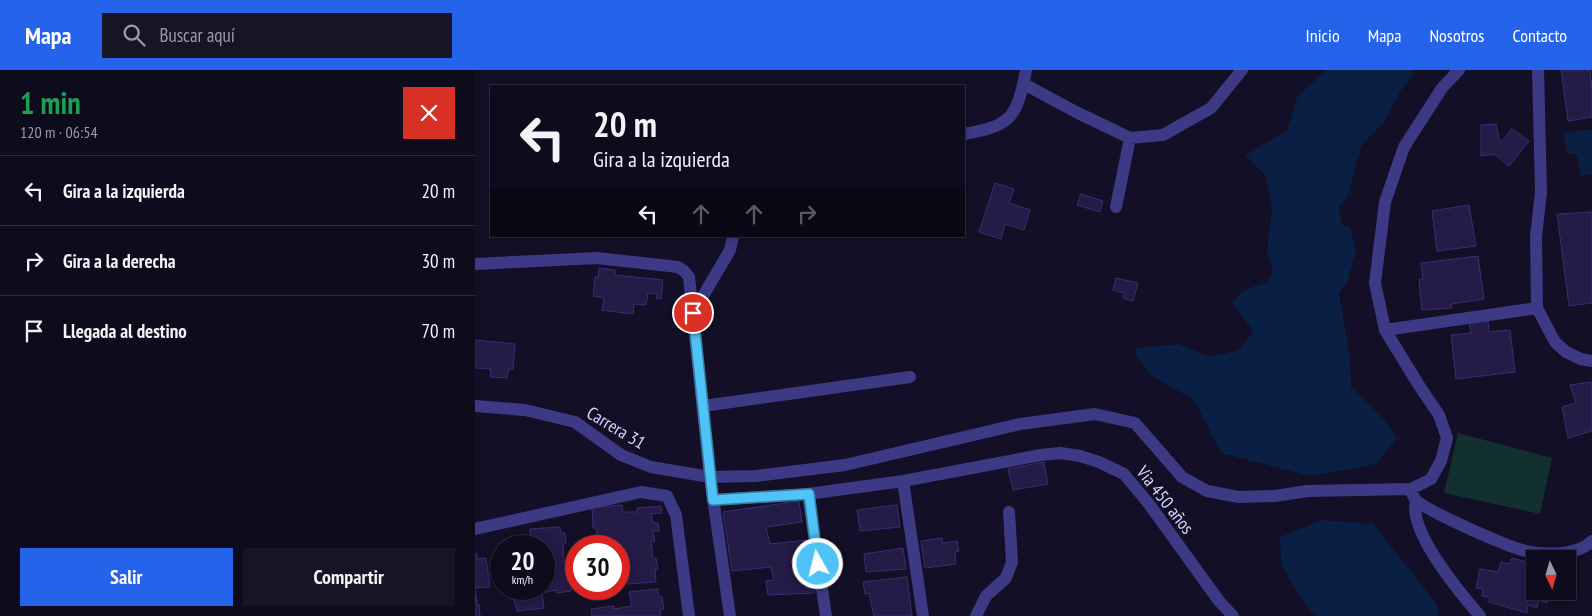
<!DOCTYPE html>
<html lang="es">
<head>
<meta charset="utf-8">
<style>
  :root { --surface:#0e0b1c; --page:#171425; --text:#f1f3f6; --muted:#9b9ba3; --line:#2e2b3b; --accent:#2563eb }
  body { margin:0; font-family:"PT Sans Narrow",sans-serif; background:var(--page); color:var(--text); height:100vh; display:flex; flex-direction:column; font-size:19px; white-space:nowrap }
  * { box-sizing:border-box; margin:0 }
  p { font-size:16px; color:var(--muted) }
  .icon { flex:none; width:28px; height:28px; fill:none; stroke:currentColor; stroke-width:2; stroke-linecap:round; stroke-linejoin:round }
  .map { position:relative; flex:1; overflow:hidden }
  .panel { display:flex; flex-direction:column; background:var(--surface); width:475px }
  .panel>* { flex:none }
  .top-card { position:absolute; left:15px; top:15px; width:475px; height:152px; border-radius:0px; box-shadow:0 2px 8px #0003,0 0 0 1px var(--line); background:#0e0b1c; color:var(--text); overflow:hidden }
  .needle { width:32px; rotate:175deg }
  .tools { position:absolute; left:1051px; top:480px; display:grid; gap:10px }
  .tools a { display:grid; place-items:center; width:50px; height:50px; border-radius:0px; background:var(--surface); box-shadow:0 2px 8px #0003,0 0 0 1px var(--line); font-size:25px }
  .speed { position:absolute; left:15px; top:465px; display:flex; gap:10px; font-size:25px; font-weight:700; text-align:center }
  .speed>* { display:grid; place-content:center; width:65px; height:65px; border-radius:50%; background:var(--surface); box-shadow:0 2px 8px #0003,0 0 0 1px var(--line); line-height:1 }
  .speed small { font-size:12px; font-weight:400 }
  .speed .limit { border:8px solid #d22; background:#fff; color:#111 }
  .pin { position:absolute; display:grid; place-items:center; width:42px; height:42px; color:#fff; margin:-21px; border:2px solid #fff; border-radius:50%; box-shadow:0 1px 5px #0007 }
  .me { position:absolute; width:55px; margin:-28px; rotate:352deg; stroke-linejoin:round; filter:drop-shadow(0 0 4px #0008) }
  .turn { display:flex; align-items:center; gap:18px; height:105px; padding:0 20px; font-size:22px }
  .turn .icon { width:65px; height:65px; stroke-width:2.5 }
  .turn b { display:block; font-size:35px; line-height:42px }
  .lanes { display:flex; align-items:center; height:48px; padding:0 20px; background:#0003; justify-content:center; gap:25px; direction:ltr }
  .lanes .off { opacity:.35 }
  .round { display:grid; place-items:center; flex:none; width:52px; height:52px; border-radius:0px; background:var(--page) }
  .headline { display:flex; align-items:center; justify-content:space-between; height:85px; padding:0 20px }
  h1 { font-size:30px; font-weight:700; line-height:38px; color:#1e9e55 }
  .primary-button { display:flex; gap:10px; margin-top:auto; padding:10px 20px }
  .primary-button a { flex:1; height:58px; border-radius:0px; background:var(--accent); color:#fff; font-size:20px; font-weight:700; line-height:58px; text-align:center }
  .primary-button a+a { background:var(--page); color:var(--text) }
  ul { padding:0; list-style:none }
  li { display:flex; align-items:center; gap:15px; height:70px; padding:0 20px; border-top:1px solid var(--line) }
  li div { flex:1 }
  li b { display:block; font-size:19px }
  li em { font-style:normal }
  header { display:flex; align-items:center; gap:30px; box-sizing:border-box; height:70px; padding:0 25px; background:var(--accent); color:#fff }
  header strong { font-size:24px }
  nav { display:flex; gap:28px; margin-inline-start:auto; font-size:18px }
  .search { width:350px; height:45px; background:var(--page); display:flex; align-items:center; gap:12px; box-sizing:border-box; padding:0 18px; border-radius:0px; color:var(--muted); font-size:19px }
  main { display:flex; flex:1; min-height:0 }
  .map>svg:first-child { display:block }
  .green { fill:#12302f }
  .water { fill:#0a1f44 }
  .building { fill:#241b47; stroke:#3b2d73 }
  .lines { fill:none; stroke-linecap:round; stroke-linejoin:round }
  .minor { stroke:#3d3a85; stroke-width:12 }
  .route-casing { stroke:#337fa1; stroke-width:12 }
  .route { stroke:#4fc3f7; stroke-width:9 }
  .labels { text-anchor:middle; stroke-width:5; stroke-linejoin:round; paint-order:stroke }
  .street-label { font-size:18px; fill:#d9d4ff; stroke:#130f26 }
</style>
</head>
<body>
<header>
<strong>Mapa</strong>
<div class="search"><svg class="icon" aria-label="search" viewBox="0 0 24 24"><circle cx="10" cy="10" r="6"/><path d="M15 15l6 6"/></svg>Buscar aquí</div>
<nav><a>Inicio</a><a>Mapa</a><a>Nosotros</a><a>Contacto</a></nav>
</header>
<main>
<section class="panel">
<div class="headline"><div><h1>1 min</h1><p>120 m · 06:54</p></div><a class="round" style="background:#d93025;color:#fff"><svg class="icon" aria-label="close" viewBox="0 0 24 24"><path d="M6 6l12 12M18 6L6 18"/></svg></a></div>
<ul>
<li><svg class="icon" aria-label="left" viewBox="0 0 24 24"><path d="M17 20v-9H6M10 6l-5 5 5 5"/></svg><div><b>Gira a la izquierda</b></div><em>20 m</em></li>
<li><svg class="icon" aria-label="right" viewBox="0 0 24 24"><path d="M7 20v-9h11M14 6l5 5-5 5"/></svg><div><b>Gira a la derecha</b></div><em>30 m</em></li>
<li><svg class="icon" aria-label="arrive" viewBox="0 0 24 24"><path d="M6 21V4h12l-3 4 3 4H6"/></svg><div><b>Llegada al destino</b></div><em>70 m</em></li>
</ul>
<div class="primary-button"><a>Salir</a><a>Compartir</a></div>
</section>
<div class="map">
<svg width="1117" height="546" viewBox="0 0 1117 546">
  <rect width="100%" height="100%" fill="#130f26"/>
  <path class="green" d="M983,363L1077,388L1065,444L969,423Z"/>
  <path class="water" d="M851,0H938L937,6L926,20L908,54L887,74L872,128L863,137L867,155L875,157L881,181L872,213L864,222L875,287L876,317L910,351L922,368L901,394L836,406L746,383L719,330L677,306L660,285L662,278L704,274L735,287L764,280L778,261L757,233L769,220L793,212L798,200L792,183L797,137L791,106L770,86L790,73L812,61L822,27Z
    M1117,59V104L1106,106L1102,84H1092L1089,64Z
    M848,450L898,454L961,533L964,546H840L829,533L806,494L805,467Z"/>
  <path class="building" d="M1086,0H1115L1117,19V47L1093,51Z
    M1021,54L1025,73L1037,59L1054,71L1034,96L1019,84L1006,86V55Z
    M520,113L539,119L534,133L555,140L549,160L530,154L526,169L504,162Z
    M606,124L628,131L625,142L602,135Z
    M994,135L1001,176L962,181L957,141Z
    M1117,142V233L1094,236L1082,144Z
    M1003,186L1009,229L976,234L977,238L947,240L945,221L944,209H948L946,193Z
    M124,198L140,200V205L188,210L186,229L181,228L182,224L173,223L171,235L159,234L158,244L127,240L129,228L118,226L120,207H123Z
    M641,208L663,213L658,231L648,228L649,223L638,220Z
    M1013,251L1014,262L1035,260L1040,302L981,309L976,265L996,263L994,253Z
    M0,270L40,274L38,299H34L32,308L15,307L16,299L0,298Z
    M1117,312V361L1093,368L1087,337L1101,333L1095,315Z
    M569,392L573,414L538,420L533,399Z
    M324,431L327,452L291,457L295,474L331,470L340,523L293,525L291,511L299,510L296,497L257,501L248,442Z
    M147,435L148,442H162V438L186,436L187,443L176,444L178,453H183L184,461H178L180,471L176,472L178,488H181L183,499L180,500L181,512L153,514L151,501H144V476H113H123L121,458H118L117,438Z
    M422,435L425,457L385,461L382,440Z
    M85,457L86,463H90L91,474H88L89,491L101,490V519H96V521L82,523L81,520L67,523L69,538L42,541L39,529H36L35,519H69V476H56L55,459Z
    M467,468V473L482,471L484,481L480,482L481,494L450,498L446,471Z
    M46,469L47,476H26V499L22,476L28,475V470Z
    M428,478L431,499L391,502L389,484Z
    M0,484H2V489L11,488L15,517L0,518L2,535L4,534L5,546H0Z
    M1037,488L1060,494V521H1068L1067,525L1074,527L1072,533L1064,530L1062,538L1053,535L1052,543L1014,532L1015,528L1007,526L1008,519L1001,518L1005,499L1023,502L1026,492L1035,494Z
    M432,507L437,546H399L394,523L390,524L388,512Z
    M183,519L184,527H187L189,539H185L186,546H117L116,539L139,536V539L157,536L154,522Z"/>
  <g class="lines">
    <path class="minor" d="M1063,0L1066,122L1061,166L1062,238L1080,272L1091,282L1106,289L1117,291
      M549,14L601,42L655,68L688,65L736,38L767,0
      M489,64C537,56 542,47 551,0
      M641,137L655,68
      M0,194L122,188L203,197L209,201L214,207L235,407L255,546
      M218,243L255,180L258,166
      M910,260L1062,238
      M0,336L50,340L100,352L146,385L176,397L235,407L281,406L370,395L545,354L620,344L660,353L707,407L732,421L764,427L800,426L832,421L936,419L956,409L966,391L972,368L964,345L945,317L910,260L900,213L910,132L929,77L967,18L984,0
      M228,336L435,307
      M428,411L448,546
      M936,419C937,422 938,427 940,429C949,440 1035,478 1051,481C1070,485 1102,486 1117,471
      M333,424L351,546
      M238,430L333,424L428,411L566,385L585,383L605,386L624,392L649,404L674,434L744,531L758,546
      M941,431C933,461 985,523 1005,546
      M0,459L166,422L192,426L201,445L214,546
      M501,546L511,526L531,508L537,492L534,442"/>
  </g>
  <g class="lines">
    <g class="route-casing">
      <path id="route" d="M218,243L238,430L334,424L343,494"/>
    </g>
    <use href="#route" class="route"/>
  </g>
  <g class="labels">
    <g class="street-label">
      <text transform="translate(141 358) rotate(31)" y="6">Carrera 31</text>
      <text transform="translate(690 430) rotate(52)" y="6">Via 450 años</text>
    </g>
  </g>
</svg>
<div class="tools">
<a><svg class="needle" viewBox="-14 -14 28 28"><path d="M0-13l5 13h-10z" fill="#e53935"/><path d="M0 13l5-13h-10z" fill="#9b9ba3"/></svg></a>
</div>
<div class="speed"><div>20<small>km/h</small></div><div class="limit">30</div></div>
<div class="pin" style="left:218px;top:243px;background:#d93025"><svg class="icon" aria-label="arrive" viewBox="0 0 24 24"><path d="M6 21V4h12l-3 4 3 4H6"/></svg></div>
<svg class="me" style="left:343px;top:494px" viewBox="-20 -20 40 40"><circle r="17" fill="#4fc3f7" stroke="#fff" stroke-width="3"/><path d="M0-11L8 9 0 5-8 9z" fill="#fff"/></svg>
<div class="top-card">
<div class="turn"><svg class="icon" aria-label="left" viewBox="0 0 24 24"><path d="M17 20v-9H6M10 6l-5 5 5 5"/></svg><div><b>20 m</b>Gira a la izquierda</div></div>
<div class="lanes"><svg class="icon" aria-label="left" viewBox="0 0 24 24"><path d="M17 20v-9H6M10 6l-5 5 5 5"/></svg><svg class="icon off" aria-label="ahead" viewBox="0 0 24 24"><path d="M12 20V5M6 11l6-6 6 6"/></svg><svg class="icon off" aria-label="ahead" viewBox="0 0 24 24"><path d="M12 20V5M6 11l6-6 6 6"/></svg><svg class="icon off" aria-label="right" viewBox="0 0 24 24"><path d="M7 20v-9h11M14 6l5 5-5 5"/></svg></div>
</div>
</div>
</main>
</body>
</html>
